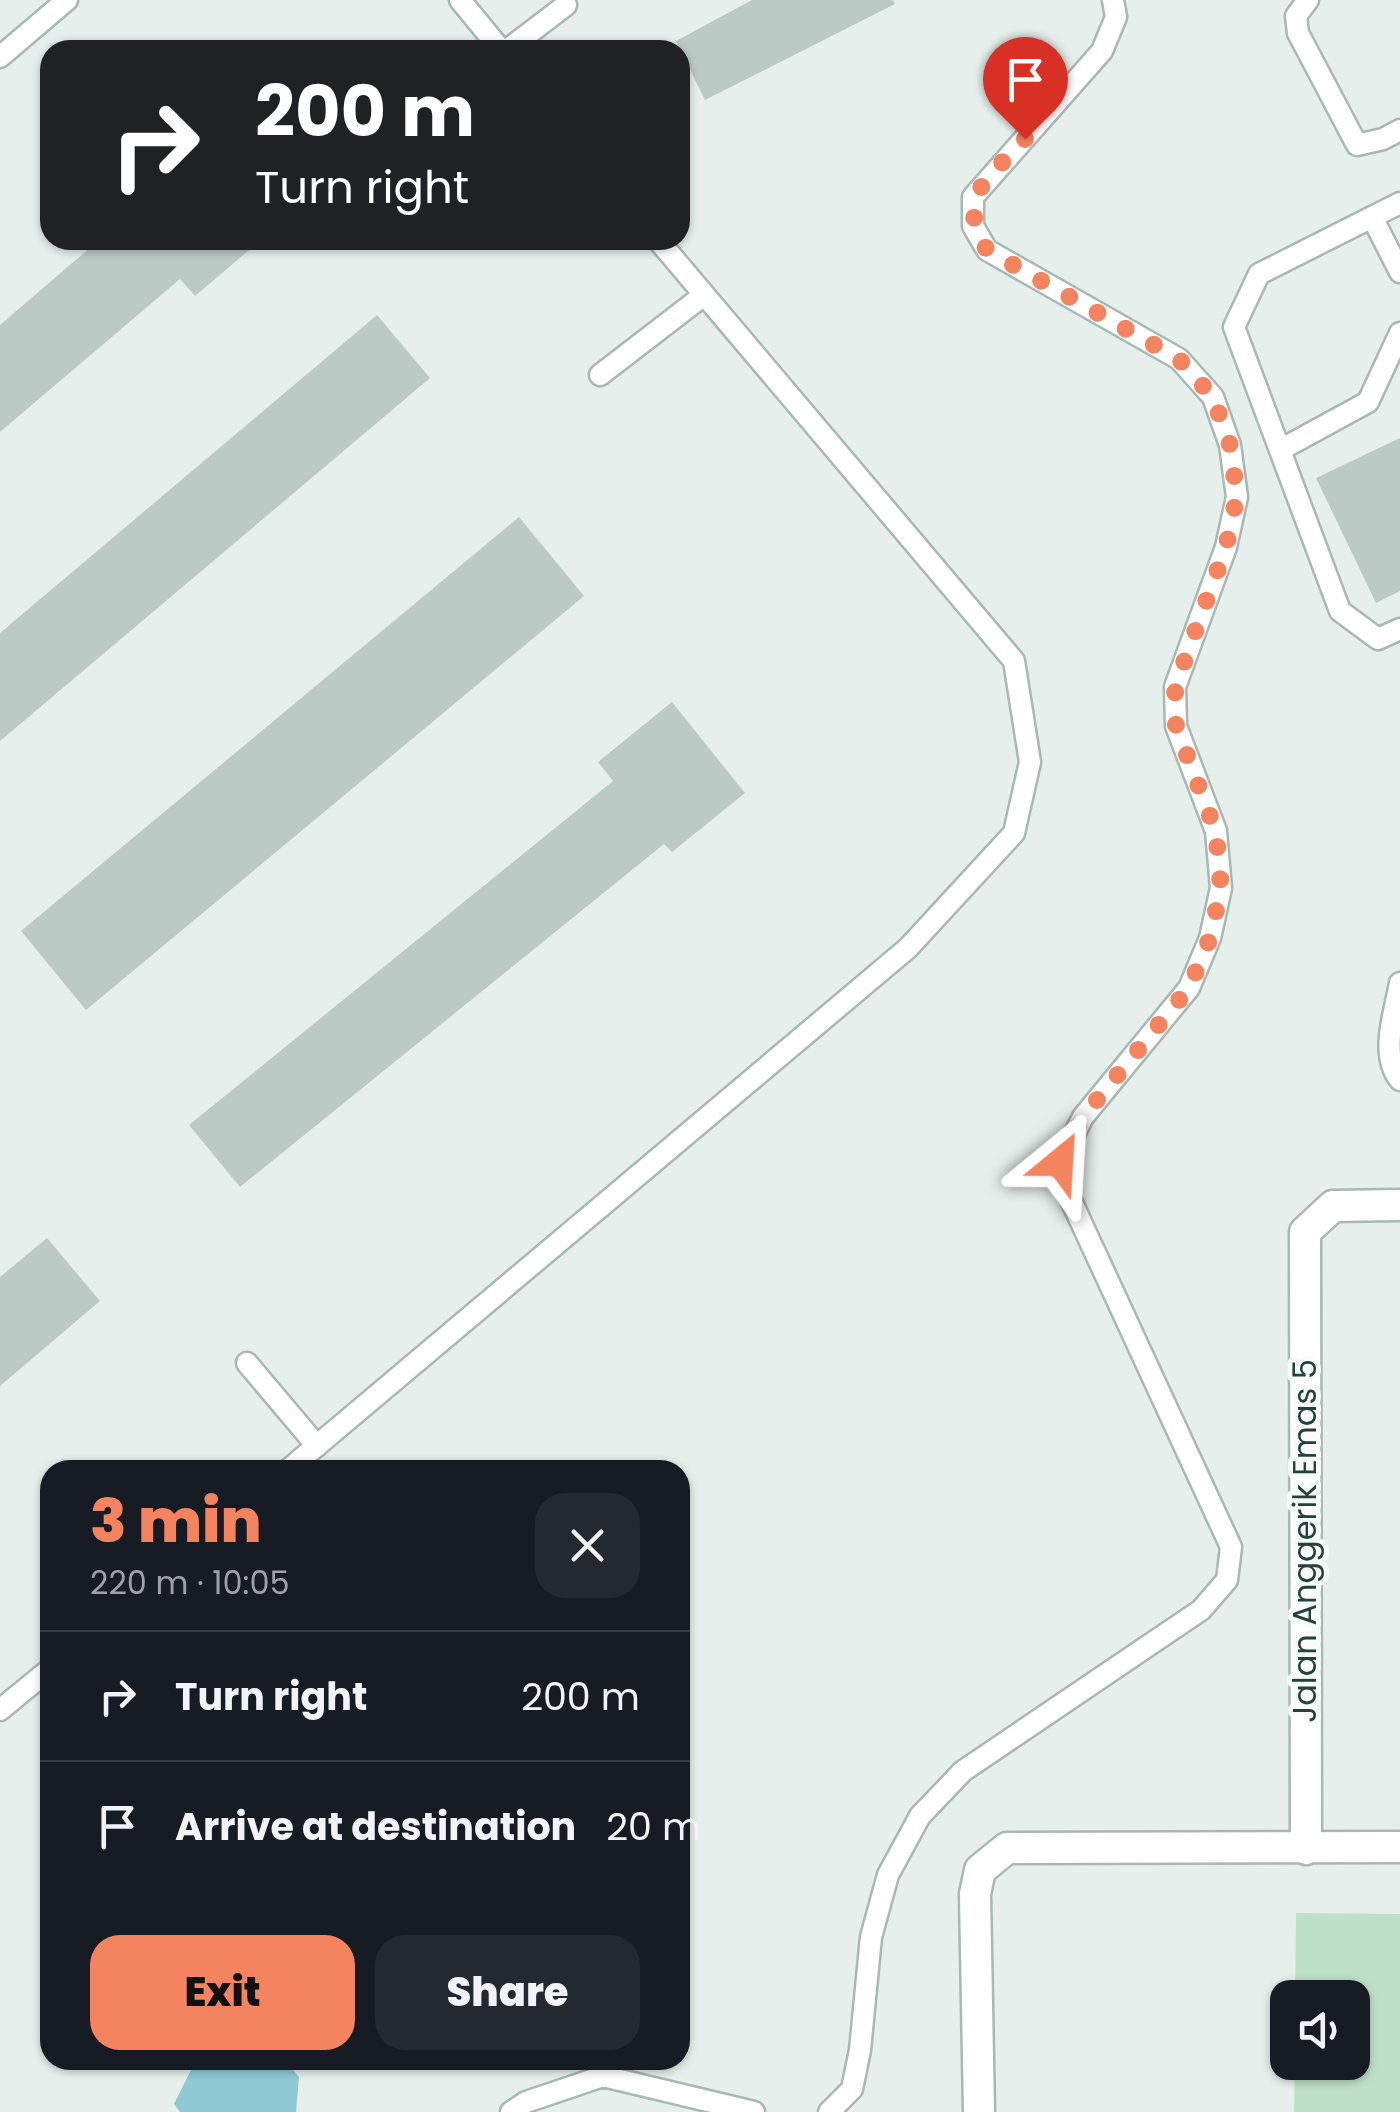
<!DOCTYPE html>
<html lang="en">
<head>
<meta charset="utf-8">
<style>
  :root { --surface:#171b24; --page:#242831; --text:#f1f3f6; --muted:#9ea1a6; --line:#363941; --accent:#f4845f }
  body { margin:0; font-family:Poppins,sans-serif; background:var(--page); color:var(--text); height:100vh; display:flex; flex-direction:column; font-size:38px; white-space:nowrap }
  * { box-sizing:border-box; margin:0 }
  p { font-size:32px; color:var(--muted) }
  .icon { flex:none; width:55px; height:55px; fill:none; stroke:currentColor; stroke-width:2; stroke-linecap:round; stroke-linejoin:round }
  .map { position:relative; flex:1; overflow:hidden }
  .details { position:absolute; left:40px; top:1460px; width:650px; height:610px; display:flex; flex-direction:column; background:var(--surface); border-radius:30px; box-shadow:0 2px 8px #0004 }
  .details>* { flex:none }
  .banner { position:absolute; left:40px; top:40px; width:650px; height:210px; border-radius:30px; box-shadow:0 2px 8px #0004; background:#202124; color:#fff; overflow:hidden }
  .controls { position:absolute; left:1270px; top:1980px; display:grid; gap:20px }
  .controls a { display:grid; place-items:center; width:100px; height:100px; border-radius:20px; background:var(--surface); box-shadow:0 2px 8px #0004; font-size:50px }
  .pin { position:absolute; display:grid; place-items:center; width:85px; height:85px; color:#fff; margin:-102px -42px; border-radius:50% 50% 50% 0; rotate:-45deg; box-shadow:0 0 10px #0007 }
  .pin .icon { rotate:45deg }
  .me { position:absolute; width:110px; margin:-55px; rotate:27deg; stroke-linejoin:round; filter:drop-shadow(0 0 8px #0008) }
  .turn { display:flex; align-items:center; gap:35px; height:210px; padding:0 50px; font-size:45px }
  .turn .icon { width:130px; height:130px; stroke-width:2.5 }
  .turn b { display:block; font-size:70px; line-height:85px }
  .round { display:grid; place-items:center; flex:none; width:105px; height:105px; border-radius:30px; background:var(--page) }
  .overview { display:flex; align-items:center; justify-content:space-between; height:170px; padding:0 50px }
  h1 { font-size:60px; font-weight:800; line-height:75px; color:var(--accent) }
  .cta { display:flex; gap:20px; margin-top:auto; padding:20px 50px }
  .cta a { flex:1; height:115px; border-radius:30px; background:var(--accent); color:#111; font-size:40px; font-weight:800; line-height:115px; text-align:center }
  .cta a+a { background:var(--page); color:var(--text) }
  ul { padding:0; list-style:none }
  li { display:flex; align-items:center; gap:30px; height:130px; padding:0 50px; border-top:2px solid var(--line) }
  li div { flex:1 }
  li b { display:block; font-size:38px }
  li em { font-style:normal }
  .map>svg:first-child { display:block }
  .green { fill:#bfe0c8 }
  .water { fill:#8ec9d4 }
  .building { fill:#bbcac4 }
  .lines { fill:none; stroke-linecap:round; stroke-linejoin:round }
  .lane-casing { stroke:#a8b8b2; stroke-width:25 }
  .street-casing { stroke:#a8b8b2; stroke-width:35 }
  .lane { stroke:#fff; stroke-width:20 }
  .street { stroke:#fff; stroke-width:30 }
  .route { stroke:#f4845f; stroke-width:18; stroke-dasharray:0 32.4 }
  .labels { text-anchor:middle; stroke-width:10; stroke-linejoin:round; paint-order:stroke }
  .street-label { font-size:32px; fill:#24423a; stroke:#f7fbf9 }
</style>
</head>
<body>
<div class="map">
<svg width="1400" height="2112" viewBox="0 0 1400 2112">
  <rect width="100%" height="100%" fill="#e6efeb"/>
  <path class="green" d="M1296,1913L1400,1914V2112H1294L1295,2063L1352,2062V1998L1295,1997Z"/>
  <path class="water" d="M196,2060H285L299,2077L296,2112H180L174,2104Z"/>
  <path class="building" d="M752,0H893L895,4L705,100L676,41Z
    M99,240H261L195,296L180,279L0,432V325Z
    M377,315L430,378L0,741V633Z
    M1400,438V591L1376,603L1316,478Z
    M519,517L584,596L86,1010L21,931Z
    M672,702L745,793L672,852L664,844L240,1187L189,1125L613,781L598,762Z
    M47,1238L100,1301L0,1386V1277Z"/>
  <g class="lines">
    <g class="lane-casing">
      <path id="lane" d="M460,0L501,50
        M1308,0L1296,16L1298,33L1357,145L1383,139L1400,130
        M507,50L566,5
        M0,57L67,0
        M1400,203L1259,274L1234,327L1340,611L1378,639L1400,629
        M1372,217L1400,272
        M600,375L704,295
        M1280,450L1368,402L1400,333
        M1400,983C1395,1012 1379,1054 1400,1080
        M247,1363L317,1446
        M288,1470L908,948L1014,833L1030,762L1014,661L658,240
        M0,1710L50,1669
        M511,2112L526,2102L603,2076L754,2112
        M829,2112L852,2089L860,2050L871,1937L888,1875L920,1816L963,1771L1201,1610L1227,1580L1231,1547L1069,1196L1060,1162L1083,1117L1189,988L1210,938L1221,888L1216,831L1176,726L1175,687L1226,547L1237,497L1230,445L1213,397L1179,359L987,250L973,226V197L1102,51L1116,17L1113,0"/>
    </g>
    <g class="street-casing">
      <path id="street" d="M1306,1849L1305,1232L1333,1206L1400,1205
        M979,2112L975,1894L980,1870L1007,1848L1400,1847"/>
    </g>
    <use href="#lane" class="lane"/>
    <use href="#street" class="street"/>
  </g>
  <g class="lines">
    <path class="route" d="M1025,139C989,179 954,195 987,250L1179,359L1213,397L1230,445L1237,496L1226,547L1175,687L1176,726L1216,832L1221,888L1210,938L1189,988L1083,1117L1060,1162"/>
  </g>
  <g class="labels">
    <g class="street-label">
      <text transform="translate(1305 1541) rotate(-90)" y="11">Jalan Anggerik Emas 5</text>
    </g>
  </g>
</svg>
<div class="controls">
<a><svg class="icon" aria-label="sound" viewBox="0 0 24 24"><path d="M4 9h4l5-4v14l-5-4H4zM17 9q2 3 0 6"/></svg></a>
</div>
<div class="pin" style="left:1025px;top:139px;background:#d93025"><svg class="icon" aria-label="arrive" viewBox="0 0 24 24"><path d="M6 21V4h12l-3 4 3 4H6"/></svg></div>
<svg class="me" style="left:1060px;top:1162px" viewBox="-20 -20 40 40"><path d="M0-17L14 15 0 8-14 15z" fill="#f4845f" stroke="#fff" stroke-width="4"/></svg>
<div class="banner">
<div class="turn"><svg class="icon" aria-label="right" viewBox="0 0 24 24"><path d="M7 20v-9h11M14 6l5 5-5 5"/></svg><div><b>200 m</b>Turn right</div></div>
</div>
<section class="details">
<div class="overview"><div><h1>3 min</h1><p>220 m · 10:05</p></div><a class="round"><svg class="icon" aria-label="close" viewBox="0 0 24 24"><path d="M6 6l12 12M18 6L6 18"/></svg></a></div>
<ul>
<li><svg class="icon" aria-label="right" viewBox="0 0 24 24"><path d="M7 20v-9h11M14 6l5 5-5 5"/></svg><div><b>Turn right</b></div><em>200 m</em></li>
<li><svg class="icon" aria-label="arrive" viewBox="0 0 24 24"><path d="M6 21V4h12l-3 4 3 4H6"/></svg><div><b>Arrive at destination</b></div><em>20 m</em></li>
</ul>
<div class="cta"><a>Exit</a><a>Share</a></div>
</section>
</div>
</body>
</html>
